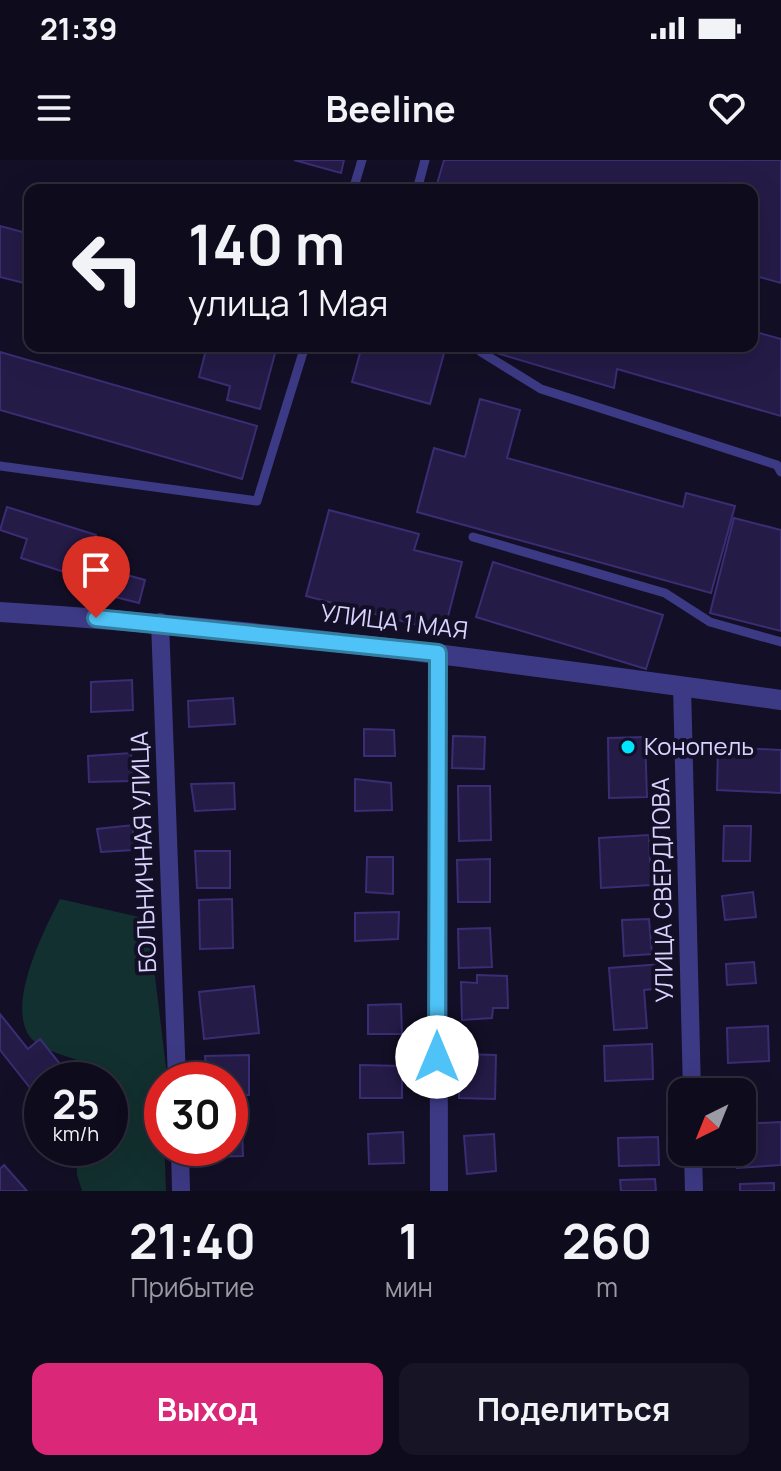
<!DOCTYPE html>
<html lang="ru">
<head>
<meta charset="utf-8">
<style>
  :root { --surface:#0e0b1c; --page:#171425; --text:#f1f3f6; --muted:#9b9ba3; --line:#2e2b3b; --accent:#db2777 }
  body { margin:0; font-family:Manrope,sans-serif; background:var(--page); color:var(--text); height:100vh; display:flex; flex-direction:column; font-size:30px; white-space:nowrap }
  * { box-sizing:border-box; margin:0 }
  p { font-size:26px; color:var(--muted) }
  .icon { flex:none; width:44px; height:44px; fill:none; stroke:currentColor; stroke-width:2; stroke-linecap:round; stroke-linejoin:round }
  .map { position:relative; height:1031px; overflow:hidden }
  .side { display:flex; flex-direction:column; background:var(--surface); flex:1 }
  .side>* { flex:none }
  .top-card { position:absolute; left:24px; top:24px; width:734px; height:168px; border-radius:16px; box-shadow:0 8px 32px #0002,0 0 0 2px var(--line); background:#0e0b1c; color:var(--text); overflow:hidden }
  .needle { width:52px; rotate:223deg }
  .fabs { position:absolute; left:668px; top:918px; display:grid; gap:16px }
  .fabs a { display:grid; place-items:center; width:88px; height:88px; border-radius:16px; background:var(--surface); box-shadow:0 8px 32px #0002,0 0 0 2px var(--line); font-size:40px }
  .speed { position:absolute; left:24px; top:902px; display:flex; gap:16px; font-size:40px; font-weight:700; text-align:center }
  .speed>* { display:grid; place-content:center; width:104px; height:104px; border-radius:50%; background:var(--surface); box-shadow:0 8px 32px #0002,0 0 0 2px var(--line); line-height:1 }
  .speed small { font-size:20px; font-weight:400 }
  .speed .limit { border:12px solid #d22; background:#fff; color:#111 }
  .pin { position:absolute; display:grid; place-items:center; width:68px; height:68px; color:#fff; margin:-82px -34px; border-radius:50% 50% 50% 0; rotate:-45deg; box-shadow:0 0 8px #0007 }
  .pin .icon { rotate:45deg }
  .me { position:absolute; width:88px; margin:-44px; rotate:0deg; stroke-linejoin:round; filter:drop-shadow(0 0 6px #0008) }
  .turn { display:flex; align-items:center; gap:28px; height:168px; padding:0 32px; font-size:36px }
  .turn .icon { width:104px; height:104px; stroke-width:2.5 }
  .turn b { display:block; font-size:56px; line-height:68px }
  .eta { display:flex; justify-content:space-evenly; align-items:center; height:136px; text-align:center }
  .eta b { font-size:48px; font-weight:700; line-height:56px }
  .button { display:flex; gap:16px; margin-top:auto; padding:16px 32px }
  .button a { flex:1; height:92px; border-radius:16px; background:var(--accent); color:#fff; font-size:32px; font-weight:700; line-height:92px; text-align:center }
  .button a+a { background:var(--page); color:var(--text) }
  .status { display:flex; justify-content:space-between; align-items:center; height:56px; padding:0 40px; background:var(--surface); direction:ltr }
  .status svg { height:22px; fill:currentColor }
  header { display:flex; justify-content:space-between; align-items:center; height:104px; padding:0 32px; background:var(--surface); font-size:36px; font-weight:700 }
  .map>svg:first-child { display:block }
  .green { fill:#12302f }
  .building { fill:#241b47; stroke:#3b2d73; stroke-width:2 }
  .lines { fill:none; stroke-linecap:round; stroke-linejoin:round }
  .service { stroke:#3d3a85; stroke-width:9 }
  .minor { stroke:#3d3a85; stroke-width:18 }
  .tertiary { stroke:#3d3a85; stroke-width:20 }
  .route-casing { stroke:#337fa1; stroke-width:20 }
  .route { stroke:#4fc3f7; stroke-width:14 }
  .poi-dot { fill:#00e5ff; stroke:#130f26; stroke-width:3 }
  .labels { text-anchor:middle; stroke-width:8; stroke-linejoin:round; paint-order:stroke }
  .street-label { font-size:24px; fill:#d9d4ff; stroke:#130f26 }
  .poi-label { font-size:24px; fill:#d9d4ff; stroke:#130f26; text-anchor:start }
</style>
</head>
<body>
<div class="status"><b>21:39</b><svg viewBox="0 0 49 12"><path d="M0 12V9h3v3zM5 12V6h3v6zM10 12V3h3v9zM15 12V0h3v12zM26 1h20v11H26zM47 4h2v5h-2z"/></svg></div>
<header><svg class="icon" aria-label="menu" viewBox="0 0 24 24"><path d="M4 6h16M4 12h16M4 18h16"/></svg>Beeline<svg class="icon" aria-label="heart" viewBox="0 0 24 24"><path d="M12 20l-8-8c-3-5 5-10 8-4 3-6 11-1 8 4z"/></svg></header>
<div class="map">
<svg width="781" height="1031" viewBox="0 0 781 1031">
  <rect width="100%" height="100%" fill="#130f26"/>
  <path class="green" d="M60,739L148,759L167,915V920H162L166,1031H82L77,1015L76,988H110V920H91L95,906C77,899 52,894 36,883C0,855 44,770 60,739Z"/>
  <path class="building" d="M294,0H344L341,13Z
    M444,0H781V123L752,115V30H456L437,24Z
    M0,66L30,74L28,124L0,117Z
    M752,171L781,179V256L617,209L614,228L493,192L494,186H752Z
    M207,186H277L260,249L227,240L230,226L199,217Z
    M362,186H446L430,244L352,222Z
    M0,192L257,266L242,319L0,250Z
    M480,239L520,250L507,298L683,347L686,333L735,346L711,433L417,352L434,288L465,297Z
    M7,347L96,375L83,418L21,398L27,379L0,370Z
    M329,350L419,374L414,390L462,402L444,472L306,436Z
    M734,358L781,370V471L710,453Z
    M493,402L663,455L646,509L476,457Z
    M105,409L145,420L139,443L99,433Z
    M132,520L133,550L91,552V522Z
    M233,538L235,564L189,567L188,541Z
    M364,569L394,570L395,596H364Z
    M453,576L485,577L484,609L452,608Z
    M645,577L647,637L609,638L608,578Z
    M718,587L781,590V633L717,630Z
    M131,593L132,621L89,622L88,596Z
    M355,619L391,623L392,650L355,651Z
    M234,623L235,649L195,651L191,624Z
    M458,626H490L491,680L459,681Z
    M133,665V690L101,692L97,669Z
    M724,666H751L750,701H723Z
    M649,675L651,725L601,728L599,678Z
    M195,691H230V728H197Z
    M367,697H393V734L366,732Z
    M490,699V742H458L457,700Z
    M753,732L756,757L725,760L722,736Z
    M232,739L233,788L200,789L199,740Z
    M399,752L398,779L355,781V753Z
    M649,759L652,794L624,796L622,760Z
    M490,768L492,807L459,808L458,769Z
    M754,802L756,823L727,825L726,804Z
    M662,804L664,828L644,830L647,868L614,870L609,808Z
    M477,815L507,816L508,848H493L492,858L462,860L461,822L477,823Z
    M254,826L259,873L204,879L199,832Z
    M401,844L402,874H368V845Z
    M0,854L28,889L40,879L73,920H42V943L0,890Z
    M768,866L769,901L728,903L727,868Z
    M652,884L653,919L605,921L604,886Z
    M460,894L496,895L495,939L459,938Z
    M249,895V935H230V920H207L205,896Z
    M360,905L402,906V938H360Z
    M781,962V1005L737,1008L736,992H742V964Z
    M230,971H242L243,996L209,997V988H230Z
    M403,972L404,1003L369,1004L368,974Z
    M494,974L496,1011L467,1014L464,976Z
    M658,977L659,1005L619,1006L618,978Z
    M4,1005L27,1031H0V1009Z
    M655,1019L656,1031H621L620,1020Z
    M774,1023V1031H740V1024Z"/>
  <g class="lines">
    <path class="service" d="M353,30L362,0
      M417,30L425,0
      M480,186L481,192L541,229L777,305L781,312
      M0,306L257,341L305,186
      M473,377L665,433L710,462L781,482"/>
    <path class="minor" d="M160,462L177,920
      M438,493L439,1031
      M682,526L692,932
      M180,988L181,1031
      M693,992L694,1031"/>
    <path class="tertiary" d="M0,452C262,468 521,504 781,540"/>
  </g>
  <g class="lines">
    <g class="route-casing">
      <path id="route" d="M96,458L438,493L437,897"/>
    </g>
    <use href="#route" class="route"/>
  </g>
  <circle class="poi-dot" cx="628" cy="587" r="8"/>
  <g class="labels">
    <g class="street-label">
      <text transform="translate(394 462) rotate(7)" y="8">УЛИЦА 1 МАЯ</text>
      <text transform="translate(144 692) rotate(-92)" y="8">БОЛЬНИЧНАЯ УЛИЦА</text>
      <text transform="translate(663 730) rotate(-91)" y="8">УЛИЦА СВЕРДЛОВА</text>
    </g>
    <g class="poi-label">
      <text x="644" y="595">Конопель</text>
    </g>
  </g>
</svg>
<div class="fabs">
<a><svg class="needle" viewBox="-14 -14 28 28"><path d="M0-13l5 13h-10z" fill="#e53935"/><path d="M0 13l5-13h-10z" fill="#9b9ba3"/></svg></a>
</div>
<div class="speed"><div>25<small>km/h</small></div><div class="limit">30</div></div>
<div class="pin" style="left:96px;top:458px;background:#d93025"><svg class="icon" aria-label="arrive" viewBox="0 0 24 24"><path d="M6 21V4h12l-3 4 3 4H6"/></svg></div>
<svg class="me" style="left:437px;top:897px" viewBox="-20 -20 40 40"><circle r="19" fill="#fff"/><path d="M0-13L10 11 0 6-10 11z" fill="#4fc3f7"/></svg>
<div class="top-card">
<div class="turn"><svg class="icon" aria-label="left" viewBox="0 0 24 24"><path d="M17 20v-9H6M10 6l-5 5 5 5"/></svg><div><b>140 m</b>улица 1 Мая</div></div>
</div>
</div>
<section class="side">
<div class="eta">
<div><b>21:40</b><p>Прибытие</p></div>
<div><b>1</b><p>мин</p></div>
<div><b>260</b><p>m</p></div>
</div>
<div class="button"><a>Выход</a><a>Поделиться</a></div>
</section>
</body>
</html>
